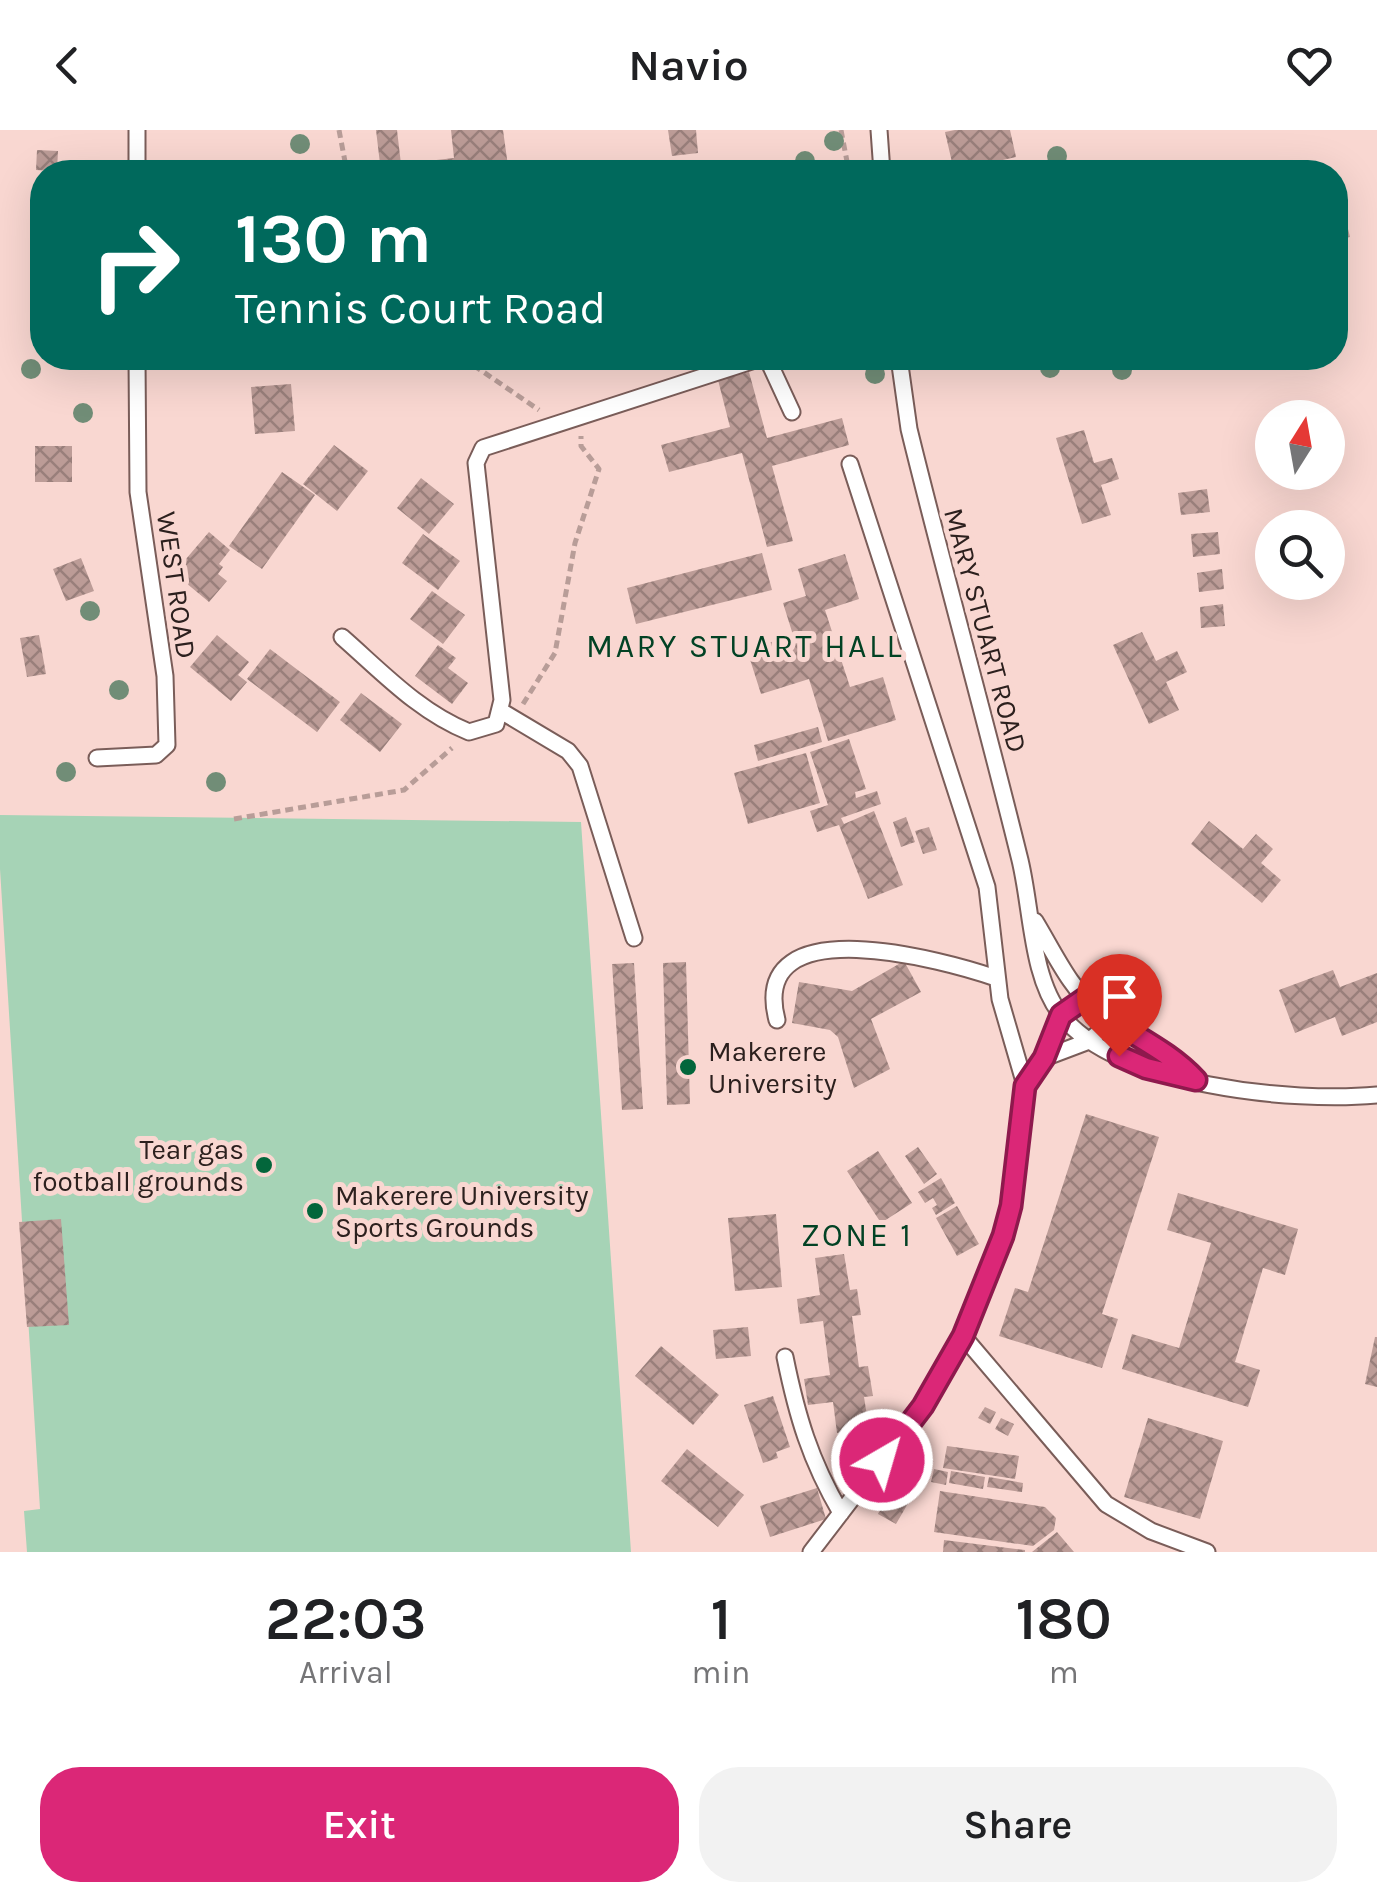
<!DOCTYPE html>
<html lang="en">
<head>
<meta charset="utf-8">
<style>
  :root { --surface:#fff; --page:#f2f2f2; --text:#202124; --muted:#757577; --accent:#db2777 }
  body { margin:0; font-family:Karla,sans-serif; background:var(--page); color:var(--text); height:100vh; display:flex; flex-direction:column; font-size:38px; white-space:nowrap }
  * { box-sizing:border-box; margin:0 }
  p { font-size:32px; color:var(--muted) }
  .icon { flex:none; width:55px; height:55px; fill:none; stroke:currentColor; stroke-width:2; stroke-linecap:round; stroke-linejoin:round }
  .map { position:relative; height:1422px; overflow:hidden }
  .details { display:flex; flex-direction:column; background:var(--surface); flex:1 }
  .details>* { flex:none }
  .banner { position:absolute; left:30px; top:30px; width:1318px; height:210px; border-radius:40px; box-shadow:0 10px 40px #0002; background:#00695c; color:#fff; overflow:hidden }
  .needle { width:65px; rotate:11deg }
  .buttons { position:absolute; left:1255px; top:270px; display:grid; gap:20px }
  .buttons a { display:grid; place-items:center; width:90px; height:90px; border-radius:50%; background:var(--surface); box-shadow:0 10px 40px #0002; font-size:50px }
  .pin { position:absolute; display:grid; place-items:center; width:85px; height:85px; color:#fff; margin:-102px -42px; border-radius:50% 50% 50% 0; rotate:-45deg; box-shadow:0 0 10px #0007 }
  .pin .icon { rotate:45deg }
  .me { position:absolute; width:110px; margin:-55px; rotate:38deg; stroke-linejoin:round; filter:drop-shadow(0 0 8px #0008) }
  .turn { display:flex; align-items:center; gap:35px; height:210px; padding:0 40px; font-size:45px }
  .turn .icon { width:130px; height:130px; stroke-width:2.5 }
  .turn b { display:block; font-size:70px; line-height:85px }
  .eta { display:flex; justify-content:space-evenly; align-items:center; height:170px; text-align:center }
  .eta b { font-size:60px; font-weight:600; line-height:70px }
  .action { display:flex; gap:20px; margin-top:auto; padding:20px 40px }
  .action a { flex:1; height:115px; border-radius:40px; background:var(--accent); color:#fff; font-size:40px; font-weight:600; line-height:115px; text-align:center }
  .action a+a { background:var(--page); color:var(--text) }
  header { display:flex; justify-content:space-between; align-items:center; height:130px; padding:0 40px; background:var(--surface); font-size:45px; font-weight:600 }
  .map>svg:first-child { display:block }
  .green { fill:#a6d3b6 }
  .building { fill:url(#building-cross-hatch) }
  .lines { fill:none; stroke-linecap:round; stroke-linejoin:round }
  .service-casing { stroke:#7a5d59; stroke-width:19 }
  .path { stroke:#b89d98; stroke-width:5; stroke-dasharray:8 5; stroke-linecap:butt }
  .service { stroke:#fff; stroke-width:15 }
  .tree { fill:#718d77 }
  .route-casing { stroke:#8e194d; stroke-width:25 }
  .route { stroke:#db2777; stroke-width:18 }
  .poi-dot { fill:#03663b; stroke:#f9d7d1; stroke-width:4 }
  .labels { text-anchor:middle; stroke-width:10; stroke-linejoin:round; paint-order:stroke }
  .street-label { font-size:28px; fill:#2c201e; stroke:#f9d7d1 }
  .poi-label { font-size:28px; fill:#2c201e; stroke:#f9d7d1; text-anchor:start }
  .quarter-label { font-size:32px; letter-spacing:2.5px; fill:#024224; stroke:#f9d7d1 }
</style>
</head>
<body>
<header><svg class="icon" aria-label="back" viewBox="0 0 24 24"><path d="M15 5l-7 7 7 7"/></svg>Navio<svg class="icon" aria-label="heart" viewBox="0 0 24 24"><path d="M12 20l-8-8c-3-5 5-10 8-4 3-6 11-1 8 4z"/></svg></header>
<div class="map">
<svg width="1377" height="1422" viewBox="0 0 1377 1422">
  <defs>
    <pattern id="building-cross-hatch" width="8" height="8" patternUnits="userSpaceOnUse" patternTransform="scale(2.5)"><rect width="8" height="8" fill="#bc9c97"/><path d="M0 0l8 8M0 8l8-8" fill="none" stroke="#997f7b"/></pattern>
  </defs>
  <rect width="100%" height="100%" fill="#f9d7d1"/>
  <path class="green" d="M0,685L581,692L631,1422H27L24,1381L40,1379L0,739Z"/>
  <path class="building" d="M376,0H397L401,34L454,28L451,0H503L508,36L535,33L536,42H381Z
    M668,0H696L698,23L672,26Z
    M955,0H1010L1016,27L954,41L945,2Z
    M37,20L58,21L57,41L36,40Z
    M683,31L684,42H607V40Z
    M259,37H296V42H259Z
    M1335,46L1350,107L1335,110Z
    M38,170H42V192H38Z
    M749,242L767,308L842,288L849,315L772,336L793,411L767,417L742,323L669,342L661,315L730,297L718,250Z
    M291,254L295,301L255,304L251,257Z
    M1084,300L1094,333L1112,328L1119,349L1101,355L1111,385L1082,394L1056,308Z
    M334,315L368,341L337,381L303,354Z
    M35,316H72V352H35Z
    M282,342L315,365L262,439L229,416Z
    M421,348L454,374L429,404L397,378Z
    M1207,359L1210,382L1181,385L1178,363Z
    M209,402L230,420L219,434L223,437L218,444L227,451L209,472L174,443Z
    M1218,402L1220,424L1193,427L1191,404Z
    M423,404L460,431L438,460L402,433Z
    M762,423L772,460L636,494L627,458Z
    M845,424L859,469L825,480L850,557L883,547L896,590L828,611L809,549L761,564L747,520L793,505L783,473L806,466L798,439Z
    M81,428L94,461L66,471L53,439Z
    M1222,439L1224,459L1199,462L1197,443Z
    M432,461L465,485L443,514L410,489Z
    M1223,474L1225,496L1201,498L1200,477Z
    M1142,502L1156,531L1177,521L1187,542L1166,552L1179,580L1149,594L1113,515Z
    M39,505L46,544L27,547L20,508Z
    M217,505L249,532L238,545L247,552L231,571L190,537Z
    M438,515L456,528L448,538L468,553L452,574L415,546Z
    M270,519L340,572L317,602L247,549Z
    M361,563L402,594L380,622L340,590Z
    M818,597L822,612L758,631L754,615Z
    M849,609L866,659L855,662L856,668L877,661L881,674L841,688L844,694L874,681L903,755L868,769L839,695L817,702L810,681L828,675L810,622Z
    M806,623L820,673L748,694L734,643Z
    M906,687L915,712L901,717L893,692Z
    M1209,691L1243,719L1256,704L1273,719L1261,733L1281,750L1262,773L1191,714Z
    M929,697L937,720L923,724L915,701Z
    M904,831L921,862L871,889L890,939L854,958L838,907L830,900L792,893L799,852L852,861Z
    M686,832L690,974L667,975L663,833Z
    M634,833L643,979L622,980L612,834Z
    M1333,840L1340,857L1377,843V892L1342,906L1335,887L1295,903L1279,860Z
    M1086,984L1159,1007L1102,1184L1118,1189L1102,1238L999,1206L1015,1158L1028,1162Z
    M918,1017L937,1044L924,1054L905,1026Z
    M878,1021L912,1073L881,1093L847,1041Z
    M941,1048L955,1073L936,1085L932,1078L937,1075L933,1068L925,1073L918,1062Z
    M1178,1063L1298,1099L1285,1145L1263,1138L1235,1232L1260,1240L1248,1277L1122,1239L1132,1204L1179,1218L1211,1113L1167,1100Z
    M957,1076L979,1114L957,1126L936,1088Z
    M776,1084L782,1157L735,1161L728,1088Z
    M61,1089L69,1195L27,1197L19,1092Z
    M844,1124L850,1160L857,1159L861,1185L852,1186L859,1237L868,1236L873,1266L864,1267L869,1299L837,1303L833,1272L808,1275L804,1249L830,1245L823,1191L800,1194L797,1169L820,1165L815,1128Z
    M748,1197L751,1226L716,1229L713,1200Z
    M1375,1207H1377V1257L1365,1254Z
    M661,1216L719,1265L693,1295L635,1246Z
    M773,1266L790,1317L776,1322L778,1328L763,1333L744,1275Z
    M985,1277L996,1282L990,1294L978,1288Z
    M1001,1288L1014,1294L1008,1306L995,1299Z
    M1148,1288L1223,1311L1200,1389L1124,1367Z
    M947,1316L1019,1326L1015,1349L943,1338Z
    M687,1319L744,1365L718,1397L661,1351Z
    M934,1339L948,1342L946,1355L931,1352Z
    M951,1341L985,1347L983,1359L949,1353Z
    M898,1347L917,1358L896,1394L878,1384Z
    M989,1347L1023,1353L1022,1362L987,1357Z
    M817,1358L826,1389L770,1407L760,1376Z
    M940,1361L1045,1377L1056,1388L1054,1400L1033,1416L934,1402Z
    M1057,1402L1074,1422H1032Z
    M944,1410L1025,1420V1422H943Z"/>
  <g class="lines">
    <g class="service-casing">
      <path id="service" d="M879,0L882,42
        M137,42V0
        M767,228L792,282
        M899,228L909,299C944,442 984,584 1019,726C1032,775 1030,847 1062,886C1118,956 1293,973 1377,965
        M850,334L987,757L1000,869L1025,955
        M342,507C382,542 419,582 469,602L496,594L502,570L476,333L483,318L761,228
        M501,581L568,621L580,636L634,808
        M97,628L156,625L167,615L165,546L138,362L137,228
        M1035,791C1054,822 1070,859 1099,882C1131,907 1168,919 1196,950
        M777,890C747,775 947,831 996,848
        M1044,928L1089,911L1112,891
        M963,1206L1106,1374L1151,1401L1207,1422
        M785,1227C797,1286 810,1330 841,1383
        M811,1422L923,1276L963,1206L1003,1106L1011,1076L1025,955L1044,928L1061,885L1085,869"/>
    </g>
    <path class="path" d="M339,0L347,42
      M841,0L849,42
      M463,228L539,280
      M523,574L555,523L575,413L599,339L581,316V306
      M234,689L404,660L452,618"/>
    <use href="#service" class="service"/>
  </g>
  <g class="tree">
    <circle cx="834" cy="11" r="10"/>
    <circle cx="300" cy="14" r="10"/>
    <circle cx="1057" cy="26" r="10"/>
    <circle cx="805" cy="31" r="10"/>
    <circle cx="1050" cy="238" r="10"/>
    <circle cx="31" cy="239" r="10"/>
    <circle cx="1122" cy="240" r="10"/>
    <circle cx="875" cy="244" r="10"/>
    <circle cx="83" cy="283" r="10"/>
    <circle cx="90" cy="481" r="10"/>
    <circle cx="119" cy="560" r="10"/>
    <circle cx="66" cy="642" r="10"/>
    <circle cx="216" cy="652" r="10"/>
  </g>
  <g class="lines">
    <g class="route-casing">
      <path id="route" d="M882,1330L923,1276L963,1206L1003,1106L1011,1076L1025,956L1044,928L1061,885L1084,869C1119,901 1164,915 1196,950L1146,938L1119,926"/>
    </g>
    <use href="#route" class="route"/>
  </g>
  <g class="poi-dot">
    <circle cx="688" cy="937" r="10"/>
    <circle cx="264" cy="1035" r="10"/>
    <circle cx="315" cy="1081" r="10"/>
  </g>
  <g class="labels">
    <g class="street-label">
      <text transform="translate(177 455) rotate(82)" y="10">WEST ROAD</text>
      <text transform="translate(986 500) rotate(75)" y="10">MARY STUART ROAD</text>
    </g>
    <g class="poi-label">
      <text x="708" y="931">Makerere<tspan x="708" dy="32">University</tspan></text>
      <text x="244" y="1029" text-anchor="end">Tear gas<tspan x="244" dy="32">football grounds</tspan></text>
      <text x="335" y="1075">Makerere University<tspan x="335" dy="32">Sports Grounds</tspan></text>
    </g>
    <g class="quarter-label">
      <text x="745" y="527">MARY STUART HALL</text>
      <text x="857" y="1116">ZONE 1</text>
    </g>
  </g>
</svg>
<div class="buttons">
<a><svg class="needle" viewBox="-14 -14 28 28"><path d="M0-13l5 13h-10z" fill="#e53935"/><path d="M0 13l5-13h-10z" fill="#757577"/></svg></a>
<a><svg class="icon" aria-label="search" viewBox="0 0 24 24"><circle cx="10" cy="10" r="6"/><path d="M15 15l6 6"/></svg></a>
</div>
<div class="pin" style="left:1119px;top:926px;background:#d93025"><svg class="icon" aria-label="arrive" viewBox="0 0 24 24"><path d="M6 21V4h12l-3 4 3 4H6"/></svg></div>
<svg class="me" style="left:882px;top:1330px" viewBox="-20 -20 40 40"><circle r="17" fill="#db2777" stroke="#fff" stroke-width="3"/><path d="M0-11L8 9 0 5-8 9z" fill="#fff"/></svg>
<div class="banner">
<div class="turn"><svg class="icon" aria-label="right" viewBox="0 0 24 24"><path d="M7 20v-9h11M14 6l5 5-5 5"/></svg><div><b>130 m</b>Tennis Court Road</div></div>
</div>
</div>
<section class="details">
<div class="eta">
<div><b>22:03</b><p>Arrival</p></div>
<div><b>1</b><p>min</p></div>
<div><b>180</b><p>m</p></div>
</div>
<div class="action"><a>Exit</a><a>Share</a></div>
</section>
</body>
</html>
